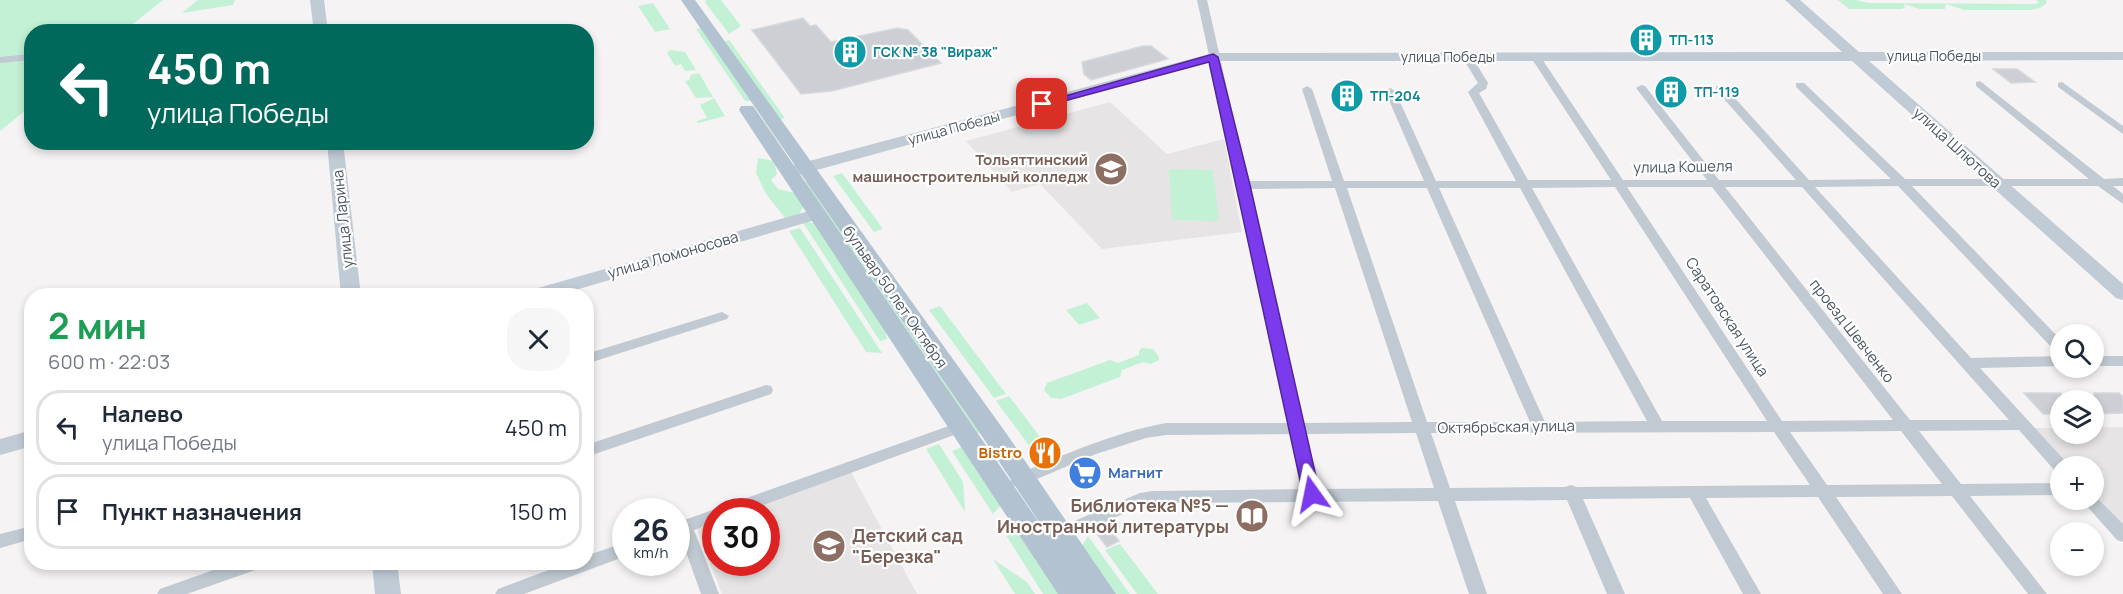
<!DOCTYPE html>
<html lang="ru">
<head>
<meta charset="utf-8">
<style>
  :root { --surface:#fff; --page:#f6f6f7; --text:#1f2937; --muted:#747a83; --line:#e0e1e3 }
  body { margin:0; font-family:Manrope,sans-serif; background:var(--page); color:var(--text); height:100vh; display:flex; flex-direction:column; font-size:22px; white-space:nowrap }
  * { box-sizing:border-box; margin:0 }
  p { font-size:20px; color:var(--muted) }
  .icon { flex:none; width:33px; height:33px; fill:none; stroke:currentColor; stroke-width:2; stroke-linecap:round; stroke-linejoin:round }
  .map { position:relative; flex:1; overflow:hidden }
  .sheet { position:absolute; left:24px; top:288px; width:570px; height:282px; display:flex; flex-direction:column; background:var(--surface); border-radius:24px; box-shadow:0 3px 9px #0003 }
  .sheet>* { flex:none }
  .guide { position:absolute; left:24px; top:24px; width:570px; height:126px; border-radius:24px; box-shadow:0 3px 9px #0003; background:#00695c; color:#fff; overflow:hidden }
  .buttons { position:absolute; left:2050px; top:324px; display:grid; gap:12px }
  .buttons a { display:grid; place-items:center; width:54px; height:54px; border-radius:50%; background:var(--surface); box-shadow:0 3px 9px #0003; font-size:30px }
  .speed { position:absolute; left:612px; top:498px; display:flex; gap:12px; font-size:30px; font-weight:700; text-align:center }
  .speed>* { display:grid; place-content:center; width:78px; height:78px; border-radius:50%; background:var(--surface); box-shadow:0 3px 9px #0003; line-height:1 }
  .speed small { font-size:15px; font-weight:400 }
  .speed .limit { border:9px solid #d22; background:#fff; color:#111 }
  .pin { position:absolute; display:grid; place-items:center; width:51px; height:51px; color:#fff; margin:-26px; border-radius:12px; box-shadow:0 3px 9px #0006 }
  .me { position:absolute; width:66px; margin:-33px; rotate:348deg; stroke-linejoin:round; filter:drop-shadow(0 0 4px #0008) }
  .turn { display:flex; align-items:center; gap:21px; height:126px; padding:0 24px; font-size:27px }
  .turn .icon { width:78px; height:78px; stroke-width:2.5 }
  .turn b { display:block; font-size:42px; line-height:51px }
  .round { display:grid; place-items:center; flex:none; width:63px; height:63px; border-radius:24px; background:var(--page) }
  .summary { display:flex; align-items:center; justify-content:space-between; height:102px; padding:0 24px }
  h1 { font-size:36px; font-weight:700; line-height:45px; color:#1e9e55 }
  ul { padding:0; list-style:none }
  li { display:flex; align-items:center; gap:18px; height:75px; margin:0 12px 9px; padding:0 12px; border:3px solid var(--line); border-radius:24px }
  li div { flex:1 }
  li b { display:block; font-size:22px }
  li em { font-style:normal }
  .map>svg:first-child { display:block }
  .education { fill:#e6e4e5 }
  .green { fill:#c3f1d5 }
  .building { fill:#cdcfd5; stroke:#d7d9de; stroke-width:1.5 }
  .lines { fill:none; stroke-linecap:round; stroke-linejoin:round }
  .street { fill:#c1cad2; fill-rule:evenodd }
  .secondary { fill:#c1cbd6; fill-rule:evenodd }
  .primary { fill:#b3c2d1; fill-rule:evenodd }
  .route { fill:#7c3aed; stroke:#51269a; stroke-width:1.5 }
  .labels { text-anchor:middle; stroke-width:4.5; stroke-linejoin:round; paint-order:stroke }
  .far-culture-label { font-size:14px; font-weight:bold; fill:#0d838f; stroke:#fff; text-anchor:start }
  .far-street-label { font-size:14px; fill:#4a5661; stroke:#fff }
  .street-label { font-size:15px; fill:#4a5661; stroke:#fff }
  .education-label { font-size:15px; font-weight:bold; fill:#785e54; stroke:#fff; text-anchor:end }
  .food-label { font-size:15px; font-weight:bold; fill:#c56008; stroke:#fff; text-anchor:end }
  .shop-label { font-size:15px; font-weight:bold; fill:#366cbe; stroke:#fff; text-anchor:start }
  .near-education-label { font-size:18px; font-weight:bold; fill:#785e54; stroke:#fff; text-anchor:end }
</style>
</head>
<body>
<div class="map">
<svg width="2123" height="594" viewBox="0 0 2123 594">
  <rect width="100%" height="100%" fill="#f5f3f3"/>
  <path class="education" d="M1110,102L1167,154L1224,139L1242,232L1102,249L1040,184L1012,192L966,141Z
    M2094,427H2123V530L2094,497V466H2066L2031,428H2061V434H2094Z
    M851,472L917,594H722L697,529L715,523L716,562H766V512L745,511Z"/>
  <path class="green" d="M0,0H163L124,31L32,32L31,106L0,131Z
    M198,0H235L233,5L182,13Z
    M706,0H721L741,26L729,34L705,2Z
    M1838,0H1856L1868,3L2033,4L2039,3L2036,0H2046L2047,3L2040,8L2031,10H1964L1946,4L1945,9H1920L1904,4L1905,7L1902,9H1849Z
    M653,3L670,29L655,32L638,6Z
    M701,28L751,100L750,101H745L696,29Z
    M729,40L785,118L776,121L724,42Z
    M670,50L685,52L696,70L685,71L681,64L675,66L667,53Z
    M699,73L713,97L696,98L685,81L689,80L691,75Z
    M714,98L725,116L698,123L697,121L707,118L700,105Z
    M758,158L774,161L777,174L771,180L778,189L795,193L804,206L799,214L786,219L766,194L756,173Z
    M1169,169L1213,170L1219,221L1172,220Z
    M842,173L883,229L874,232L833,176Z
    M803,182H807L981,432L972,435Z
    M802,221L814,223L884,324L887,339L880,341Z
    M800,228L882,353L866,352L789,231Z
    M1087,303L1100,318L1079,325L1066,310Z
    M940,306L1006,394L994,398L929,310Z
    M1142,348L1153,349L1159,357V360L1151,364L1143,362L1122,370L1120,377L1061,399L1051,398L1044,390L1047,383L1110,360L1118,363L1139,355V351Z
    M1009,396L1047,446L1034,452L996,401Z
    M939,444L963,482L965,512L926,449Z
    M964,446L1001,505L993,514L952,451Z
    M1004,532L1020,533L1064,594H1043Z
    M1088,536L1130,594H1111L1081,547Z
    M1120,544L1158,594H1137L1105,550Z
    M993,559L1027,582L1035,594H1015Z"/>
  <path class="building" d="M803,18L810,26L816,25L831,42L898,28L908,30L941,63L832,91L801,94L752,30Z
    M1143,46H1151L1168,59L1091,80L1084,74L1082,62Z
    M1993,69H2017L2035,82L2011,83Z
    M2024,393H2061V414H2043Z
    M2094,393H2119L2123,397V413L2094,414Z
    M1109,528L1119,541L1107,547L1097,534Z"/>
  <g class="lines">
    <path class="street" d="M1197,0H1207L1248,181H1332L1302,89L1307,86L1312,89L1344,181H1424L1385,91L1390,88L1395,91L1436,181H1516L1468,92L1478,83L1462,57L1467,54L1471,55L1488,83L1486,89L1479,93L1528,180H1611L1530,56L1535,53L1540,56L1623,180H1707L1636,88L1641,85L1645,86L1719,180H1796L1716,90V86H1724L1809,180L1891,179L1796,87V83H1804L1905,179H2089L1976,86V82L1980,81L2104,179L2123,178V186H2113L2123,194V204L2098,186H1912L2061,340V354L2056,352L1898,186L1815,187L1971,358L2061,356V366L1980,368L2067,463L2069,466H2061V473L2055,471L2019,430L1919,431L1961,484L2061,483V495L1970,496L2047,594H2028L1952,496L1836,497L1902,594H1883L1818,497L1706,498L1761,594H1743L1690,498L1583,499L1625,594H1607L1567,500L1455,501L1487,594H1469L1438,501L1153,503L1143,505L1063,541L1057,543L1051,541L1049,536L1051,531L1140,493L1153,491L1303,489L1291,434L1166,435L1146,438L1096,454L1018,487L1012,485L1010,481L1012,477C1063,455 1112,433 1166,423H1289ZM1615,187L1767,421H1662L1532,188ZM1627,187H1712L1893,420L1782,421ZM1725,187H1802L2009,420H1910ZM1335,188L1412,422L1304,423L1250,189ZM1347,188H1427L1530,422H1427ZM1439,188H1520L1647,421L1545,422ZM1901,431L1942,484L1827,485L1790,432ZM1774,432L1810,485L1577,487L1571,485L1565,487L1450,488L1431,433ZM1416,433L1434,488L1319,489L1306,434Z
      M30,54L32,60L0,63V57Z
      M2062,82L2123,126V134L2058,87V83Z
      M722,312L729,316L727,319L586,364V354Z
      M2094,356H2123V366H2094Z
      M766,385L771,386L773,390L771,394L586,457V445Z
      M960,422L965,423L968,427L965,431L744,512H716V522L694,530L719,594H701L680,535H676V523Z
      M2094,495L2123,524V542L2117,540L2085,504L2083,500H2094Z
      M32,526V539L0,548V534Z
      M626,542V556L524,594H495L498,589L570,562H586V556Z
      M236,562H266L264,567L187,594H157L160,589Z"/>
    <path class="secondary" d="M310,0H324L328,32H314Z
      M1785,0H1800L1859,52H2123V60L1869,61L2123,284V300L2116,298L1852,61H1213L795,176H783L781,172L783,168L1213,53L1842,52Z
      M327,142H343L361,296H341Z
      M816,209L822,210L825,214L822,218L555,296H522L524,292Z
      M32,430V446L0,455V439Z
      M372,562H397L401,594H375Z"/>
    <path class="primary" d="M681,0H695L1006,433L1116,594H1058L739,110L741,106H753L1053,543L988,445Z"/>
  </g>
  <path class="route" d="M1213,54L1218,57L1250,185L1320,494L1317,499L1312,500L1306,499L1303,494L1209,62L1042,107L1037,104Z"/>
  <defs>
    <g id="building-disc" transform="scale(1.725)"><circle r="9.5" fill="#0f9aa8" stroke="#fff"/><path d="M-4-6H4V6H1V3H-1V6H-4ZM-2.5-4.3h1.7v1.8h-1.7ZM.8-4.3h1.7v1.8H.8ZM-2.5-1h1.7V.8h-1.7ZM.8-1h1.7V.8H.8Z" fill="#fff"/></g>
    <g id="university-disc" transform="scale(1.725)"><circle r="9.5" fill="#8d6e63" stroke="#fff"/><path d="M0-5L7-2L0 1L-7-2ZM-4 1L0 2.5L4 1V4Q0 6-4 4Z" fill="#fff"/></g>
    <g id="restaurant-disc" transform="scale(1.725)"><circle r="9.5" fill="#e8710a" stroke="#fff"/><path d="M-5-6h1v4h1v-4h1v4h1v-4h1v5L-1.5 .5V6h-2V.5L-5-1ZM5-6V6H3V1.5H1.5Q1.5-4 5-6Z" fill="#fff"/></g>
    <g id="supermarket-disc" transform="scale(1.725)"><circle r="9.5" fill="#3f7fe0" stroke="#fff"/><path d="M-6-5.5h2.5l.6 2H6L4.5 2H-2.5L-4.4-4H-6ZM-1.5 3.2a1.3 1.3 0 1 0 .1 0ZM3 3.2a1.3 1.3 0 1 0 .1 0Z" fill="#fff"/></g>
    <g id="library-disc" transform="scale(1.725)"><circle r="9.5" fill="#8d6e63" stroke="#fff"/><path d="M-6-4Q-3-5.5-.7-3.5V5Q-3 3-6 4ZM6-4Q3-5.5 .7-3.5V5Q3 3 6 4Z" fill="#fff"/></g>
    <g id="school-disc" transform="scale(1.725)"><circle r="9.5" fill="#8d6e63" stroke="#fff"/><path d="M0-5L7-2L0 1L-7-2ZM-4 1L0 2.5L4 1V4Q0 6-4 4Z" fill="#fff"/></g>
  </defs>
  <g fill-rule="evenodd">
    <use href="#building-disc" x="1646" y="40"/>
    <use href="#building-disc" x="850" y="52"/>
    <use href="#building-disc" x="1671" y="92"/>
    <use href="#building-disc" x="1347" y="96"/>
    <use href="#university-disc" x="1111" y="169"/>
    <use href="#restaurant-disc" x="1045" y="453"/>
    <use href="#supermarket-disc" x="1085" y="473"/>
    <use href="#library-disc" x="1252" y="516"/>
    <use href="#school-disc" x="829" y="546"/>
  </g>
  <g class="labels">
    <g class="far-culture-label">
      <text x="1669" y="45">ТП-113</text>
      <text x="873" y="57">ГСК № 38 "Вираж"</text>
      <text x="1694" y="97">ТП-119</text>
      <text x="1370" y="101">ТП-204</text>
    </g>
    <g class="far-street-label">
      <text x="1934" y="61">улица Победы</text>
      <text x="1448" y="62">улица Победы</text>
      <text transform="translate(954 128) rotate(-15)" y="5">улица Победы</text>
    </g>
    <g class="street-label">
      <text transform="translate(1957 148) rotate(42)" y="5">улица Шлютова</text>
      <text transform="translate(1683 167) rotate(-1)" y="5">улица Кошеля</text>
      <text transform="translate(343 219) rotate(-96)" y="5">улица Ларина</text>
      <text transform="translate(673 255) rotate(-16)" y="5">улица Ломоносова</text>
      <text transform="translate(895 297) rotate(55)" y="5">бульвар 50 лет Октября</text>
      <text transform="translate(1727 317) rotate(57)" y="5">Саратовская улица</text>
      <text transform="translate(1852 331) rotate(52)" y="5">проезд Шевченко</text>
      <text transform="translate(1506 427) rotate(-1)" y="5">Октябрьская улица</text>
    </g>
    <g class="education-label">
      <text x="1088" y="165">Тольяттинский<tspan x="1088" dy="17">машиностроительный колледж</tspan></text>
    </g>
    <g class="food-label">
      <text x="1022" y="458">Bistro</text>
    </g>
    <g class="shop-label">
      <text x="1108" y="478">Магнит</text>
    </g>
    <g class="near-education-label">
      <text x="1229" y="512">Библиотека №5 —<tspan x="1229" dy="21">Иностранной литературы</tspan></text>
      <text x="852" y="542" text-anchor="start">Детский сад<tspan x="852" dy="21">"Березка"</tspan></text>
    </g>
  </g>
</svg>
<div class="buttons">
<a><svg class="icon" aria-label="search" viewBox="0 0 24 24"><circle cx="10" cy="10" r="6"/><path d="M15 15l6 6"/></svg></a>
<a><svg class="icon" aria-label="layers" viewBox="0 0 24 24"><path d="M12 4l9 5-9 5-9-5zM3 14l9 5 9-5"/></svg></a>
<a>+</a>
<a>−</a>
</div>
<div class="speed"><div>26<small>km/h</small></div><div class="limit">30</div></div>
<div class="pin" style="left:1042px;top:104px;background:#d93025"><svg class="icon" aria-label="arrive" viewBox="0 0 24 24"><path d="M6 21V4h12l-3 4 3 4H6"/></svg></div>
<svg class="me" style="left:1312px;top:494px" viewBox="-20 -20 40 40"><path d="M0-17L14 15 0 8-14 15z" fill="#7c3aed" stroke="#fff" stroke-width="4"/></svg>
<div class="guide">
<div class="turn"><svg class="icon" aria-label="left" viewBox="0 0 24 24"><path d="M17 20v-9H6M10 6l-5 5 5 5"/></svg><div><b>450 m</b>улица Победы</div></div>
</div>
<section class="sheet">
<div class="summary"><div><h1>2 мин</h1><p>600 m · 22:03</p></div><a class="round"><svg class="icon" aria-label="close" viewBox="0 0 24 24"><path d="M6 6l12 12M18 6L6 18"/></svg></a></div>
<ul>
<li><svg class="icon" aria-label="left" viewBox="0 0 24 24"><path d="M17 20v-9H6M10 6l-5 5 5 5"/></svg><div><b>Налево</b><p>улица Победы</p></div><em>450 m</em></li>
<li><svg class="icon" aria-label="arrive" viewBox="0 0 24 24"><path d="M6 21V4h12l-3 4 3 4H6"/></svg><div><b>Пункт назначения</b></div><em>150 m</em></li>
</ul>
</section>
</div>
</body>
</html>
